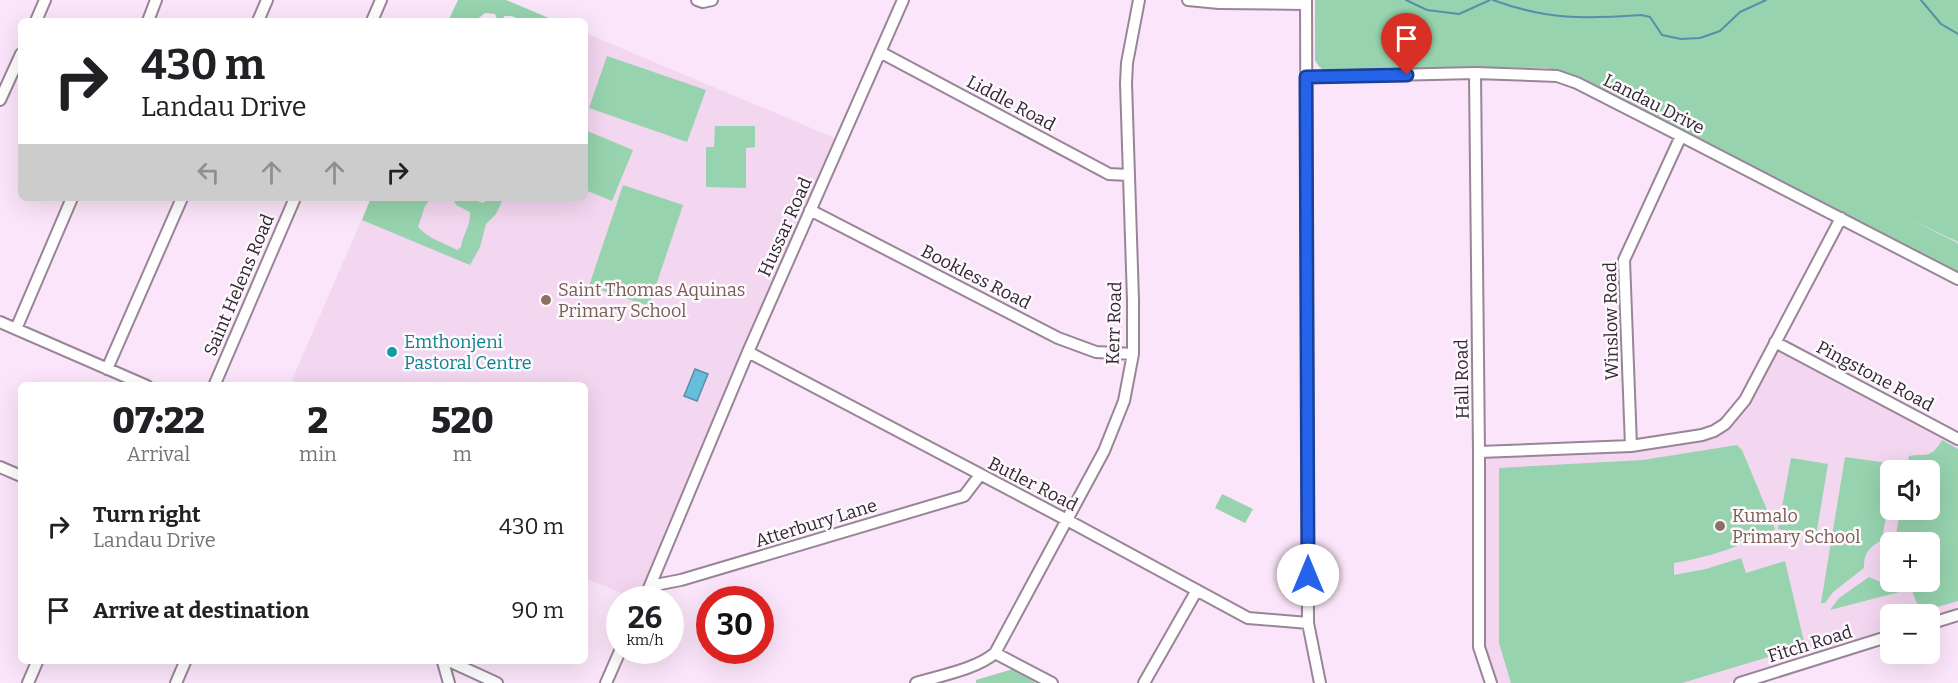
<!DOCTYPE html>
<html lang="en">
<head>
<meta charset="utf-8">
<style>
  :root { --surface:#fff; --page:#f2f2f2; --text:#202124; --muted:#757577 }
  body { margin:0; font-family:Bitter,serif; background:var(--page); color:var(--text); height:100vh; display:flex; flex-direction:column; font-size:22px; white-space:nowrap }
  * { box-sizing:border-box; margin:0 }
  p { font-size:20px; color:var(--muted) }
  .icon { flex:none; width:33px; height:33px; fill:none; stroke:currentColor; stroke-width:2; stroke-linecap:round; stroke-linejoin:round }
  .map { position:relative; flex:1; overflow:hidden }
  .side { position:absolute; left:18px; top:382px; width:570px; height:282px; display:flex; flex-direction:column; background:var(--surface); border-radius:9px; box-shadow:0 6px 24px #0002 }
  .side>* { flex:none }
  .banner { position:absolute; left:18px; top:18px; width:570px; height:183px; border-radius:9px; box-shadow:0 6px 24px #0002; background:#fff; color:var(--text); overflow:hidden }
  .tools { position:absolute; left:1880px; top:460px; display:grid; gap:12px }
  .tools a { display:grid; place-items:center; width:60px; height:60px; border-radius:9px; background:var(--surface); box-shadow:0 6px 24px #0002; font-size:30px }
  .speed { position:absolute; left:606px; top:586px; display:flex; gap:12px; font-size:30px; font-weight:700; text-align:center }
  .speed>* { display:grid; place-content:center; width:78px; height:78px; border-radius:50%; background:var(--surface); box-shadow:0 6px 24px #0002; line-height:1 }
  .speed small { font-size:15px; font-weight:400 }
  .speed .limit { border:9px solid #d22; background:#fff; color:#111 }
  .pin { position:absolute; display:grid; place-items:center; width:51px; height:51px; color:#fff; margin:-62px -26px; border-radius:50% 50% 50% 0; rotate:-45deg; box-shadow:0 0 6px #0007 }
  .pin .icon { rotate:45deg }
  .me { position:absolute; width:66px; margin:-33px; rotate:0deg; stroke-linejoin:round; filter:drop-shadow(0 0 4px #0008) }
  .turn { display:flex; align-items:center; gap:21px; height:126px; padding:0 24px; font-size:27px }
  .turn .icon { width:78px; height:78px; stroke-width:2.5 }
  .turn b { display:block; font-size:42px; line-height:51px }
  .lanes { display:flex; align-items:center; height:57px; padding:0 24px; background:#0003; justify-content:center; gap:30px; direction:ltr }
  .lanes .off { opacity:.35 }
  .eta { display:flex; justify-content:space-evenly; align-items:center; height:102px; text-align:center }
  .eta b { font-size:36px; font-weight:800; line-height:42px }
  ul { padding:0; list-style:none }
  li { display:flex; align-items:center; gap:18px; height:84px; padding:0 24px }
  li div { flex:1 }
  li b { display:block; font-size:22px }
  li em { font-style:normal }
  .map>svg:first-child { display:block }
  .built { fill:#f3d6f0; fill-rule:evenodd }
  .green { fill:#96d3ae }
  .water { fill:#67bddc; stroke:#5690a8; stroke-width:1.5 }
  .lines { fill:none; stroke-linecap:round; stroke-linejoin:round }
  .stream { stroke:#5690a8; stroke-width:2 }
  .minor-casing { stroke:#998598; stroke-width:14 }
  .minor { stroke:#fff; stroke-width:10 }
  .route-casing { stroke:#184099; stroke-width:15 }
  .route { stroke:#2563eb; stroke-width:10 }
  .education-dot { fill:#8d6e63; stroke:#fdf9fd; stroke-width:2 }
  .culture-dot { fill:#0f9aa8; stroke:#fdf9fd; stroke-width:2 }
  .labels { text-anchor:middle; stroke-width:5; stroke-linejoin:round; paint-order:stroke }
  .street-label { font-size:18px; fill:#2f272f; stroke:#fdf9fd }
  .education-label { font-size:18px; fill:#785e54; stroke:#fdf9fd; text-anchor:start }
  .culture-label { font-size:18px; fill:#0d838f; stroke:#fdf9fd; text-anchor:start }
</style>
</head>
<body>
<div class="map">
<svg width="1958" height="683" viewBox="0 0 1958 683">
  <rect width="100%" height="100%" fill="#fbe5fa"/>
  <path class="built" d="M585,33L835,138L639,600L585,578V386H305L292,380L371,198H585Z
    M1776,346L1958,443V613L1929,621V615H1890V633L1728,683H1494L1482,646L1483,455L1632,450L1706,439L1729,425ZM1890,471H1929V510H1890ZM1890,543H1929V582H1890Z"/>
  <path class="green" d="M458,0H506L556,21H523L512,16H504L503,21H498L495,14L485,13L475,21H448Z
    M1315,0H1958V242L1909,219L1958,243V278L1574,76L1559,70L1544,68L1475,67L1331,71C1322,70 1319,68 1315,60Z
    M607,56L706,90L687,142L589,108Z
    M715,126H755V147L746,148V188L706,187V147H714Z
    M585,130L633,150L612,201L585,190Z
    M623,185L683,205L649,306L589,286Z
    M371,198H431L425,206L418,227C429,239 442,242 457,250L461,247C463,233 471,226 470,212L456,205L453,198H472L482,203L492,198H501L502,201L496,214L486,224L480,247L470,265L362,220Z
    M1942,440L1958,449V601L1920,612L1909,582H1929V543L1895,542L1900,510H1929V471H1906L1909,456C1927,453 1930,460 1942,440Z
    M1737,445L1742,450L1775,529C1739,547 1713,556 1674,563V575L1706,569L1741,558L1746,573L1785,561L1805,646L1682,683H1511L1499,643V468L1643,460Z
    M1845,457L1895,464L1894,471H1890V493L1882,540C1869,548 1864,552 1864,568L1833,592L1825,603H1821Z
    M1791,458L1828,464L1816,536L1778,529Z
    M1222,494L1253,509L1245,523L1215,508Z
    M1869,577L1885,584L1898,582L1907,590L1830,610L1839,598Z
    M1013,669L1036,683H976V680Z"/>
  <path class="water" d="M695,369L708,374L697,401L684,396Z"/>
  <g class="lines">
    <path class="stream" d="M1406,0L1427,10L1459,14L1490,0
      M1493,0C1547,20 1584,19 1641,15L1650,17L1662,35L1681,39L1700,38L1720,31L1740,12L1766,0
      M1921,0L1941,24L1958,34"/>
    <g class="minor-casing">
      <path id="minor" d="M697,0L703,2L712,0
        M1188,0L1219,3L1306,4
        M1306,0L1308,623L1320,683
        M36,21L45,0
        M148,21L156,0
        M258,21L267,0
        M372,21L381,0
        M880,52L1109,174L1128,175
        M1475,73L1479,452V647L1491,683
        M1306,77L1475,73L1557,76L1577,83L1681,136L1958,279
        M0,100L21,54
        M810,210L1058,338L1096,352L1133,354
        M0,322L147,386
        M16,329L72,198
        M1775,342L1958,439
        M748,352L1067,520L1248,618L1308,623
        M107,369L182,198
        M214,386L295,198
        M1631,446L1624,260L1681,136
        M1479,452L1631,446L1702,435L1714,431L1725,424L1745,400L1841,218
        M0,467L21,476
        M650,586L681,580L964,496L980,475
        M644,600L748,352L903,0
        M1929,624L1958,615
        M995,653L1104,451L1124,401L1133,354V300L1126,83L1127,63L1139,0
        M443,662L449,683
        M451,662L497,683
        M28,683L37,662
        M176,683L185,662
        M606,683L620,651
        M916,683C939,676 977,669 995,653L1052,683
        M1144,683L1197,590
        M1740,683L1890,636"/>
    </g>
    <use href="#minor" class="minor"/>
  </g>
  <g class="lines">
    <g class="route-casing">
      <path id="route" d="M1308,575L1306,77L1407,75"/>
    </g>
    <use href="#route" class="route"/>
  </g>
  <g class="education-dot">
    <circle cx="546" cy="300" r="6"/>
    <circle cx="1720" cy="526" r="6"/>
  </g>
  <circle class="culture-dot" cx="392" cy="352" r="6"/>
  <g class="labels">
    <g class="street-label">
      <text transform="translate(1011 103) rotate(28)" y="6">Liddle Road</text>
      <text transform="translate(1654 104) rotate(27)" y="6">Landau Drive</text>
      <text transform="translate(785 227) rotate(-66)" y="6">Hussar Road</text>
      <text transform="translate(976 277) rotate(27)" y="6">Bookless Road</text>
      <text transform="translate(239 285) rotate(-67)" y="6">Saint Helens Road</text>
      <text transform="translate(1611 321) rotate(-91)" y="6">Winslow Road</text>
      <text transform="translate(1114 323) rotate(-88)" y="6">Kerr Road</text>
      <text transform="translate(1875 376) rotate(28)" y="6">Pingstone Road</text>
      <text transform="translate(1462 379) rotate(-91)" y="6">Hall Road</text>
      <text transform="translate(1033 484) rotate(27)" y="6">Butler Road</text>
      <text transform="translate(816 523) rotate(-17)" y="6">Atterbury Lane</text>
      <text transform="translate(1810 644) rotate(-17)" y="6">Fitch Road</text>
    </g>
    <g class="education-label">
      <text x="558" y="296">Saint Thomas Aquinas<tspan x="558" dy="21">Primary School</tspan></text>
      <text x="1732" y="522">Kumalo<tspan x="1732" dy="21">Primary School</tspan></text>
    </g>
    <g class="culture-label">
      <text x="404" y="348">Emthonjeni<tspan x="404" dy="21">Pastoral Centre</tspan></text>
    </g>
  </g>
</svg>
<div class="tools">
<a><svg class="icon" aria-label="sound" viewBox="0 0 24 24"><path d="M4 9h4l5-4v14l-5-4H4zM17 9q2 3 0 6"/></svg></a>
<a>+</a>
<a>−</a>
</div>
<div class="speed"><div>26<small>km/h</small></div><div class="limit">30</div></div>
<div class="pin" style="left:1407px;top:75px;background:#d93025"><svg class="icon" aria-label="arrive" viewBox="0 0 24 24"><path d="M6 21V4h12l-3 4 3 4H6"/></svg></div>
<svg class="me" style="left:1308px;top:575px" viewBox="-20 -20 40 40"><circle r="19" fill="#fff"/><path d="M0-13L10 11 0 6-10 11z" fill="#2563eb"/></svg>
<div class="banner">
<div class="turn"><svg class="icon" aria-label="right" viewBox="0 0 24 24"><path d="M7 20v-9h11M14 6l5 5-5 5"/></svg><div><b>430 m</b>Landau Drive</div></div>
<div class="lanes"><svg class="icon off" aria-label="left" viewBox="0 0 24 24"><path d="M17 20v-9H6M10 6l-5 5 5 5"/></svg><svg class="icon off" aria-label="ahead" viewBox="0 0 24 24"><path d="M12 20V5M6 11l6-6 6 6"/></svg><svg class="icon off" aria-label="ahead" viewBox="0 0 24 24"><path d="M12 20V5M6 11l6-6 6 6"/></svg><svg class="icon" aria-label="right" viewBox="0 0 24 24"><path d="M7 20v-9h11M14 6l5 5-5 5"/></svg></div>
</div>
<section class="side">
<div class="eta">
<div><b>07:22</b><p>Arrival</p></div>
<div><b>2</b><p>min</p></div>
<div><b>520</b><p>m</p></div>
</div>
<ul>
<li><svg class="icon" aria-label="right" viewBox="0 0 24 24"><path d="M7 20v-9h11M14 6l5 5-5 5"/></svg><div><b>Turn right</b><p>Landau Drive</p></div><em>430 m</em></li>
<li><svg class="icon" aria-label="arrive" viewBox="0 0 24 24"><path d="M6 21V4h12l-3 4 3 4H6"/></svg><div><b>Arrive at destination</b></div><em>90 m</em></li>
</ul>
</section>
</div>
</body>
</html>
